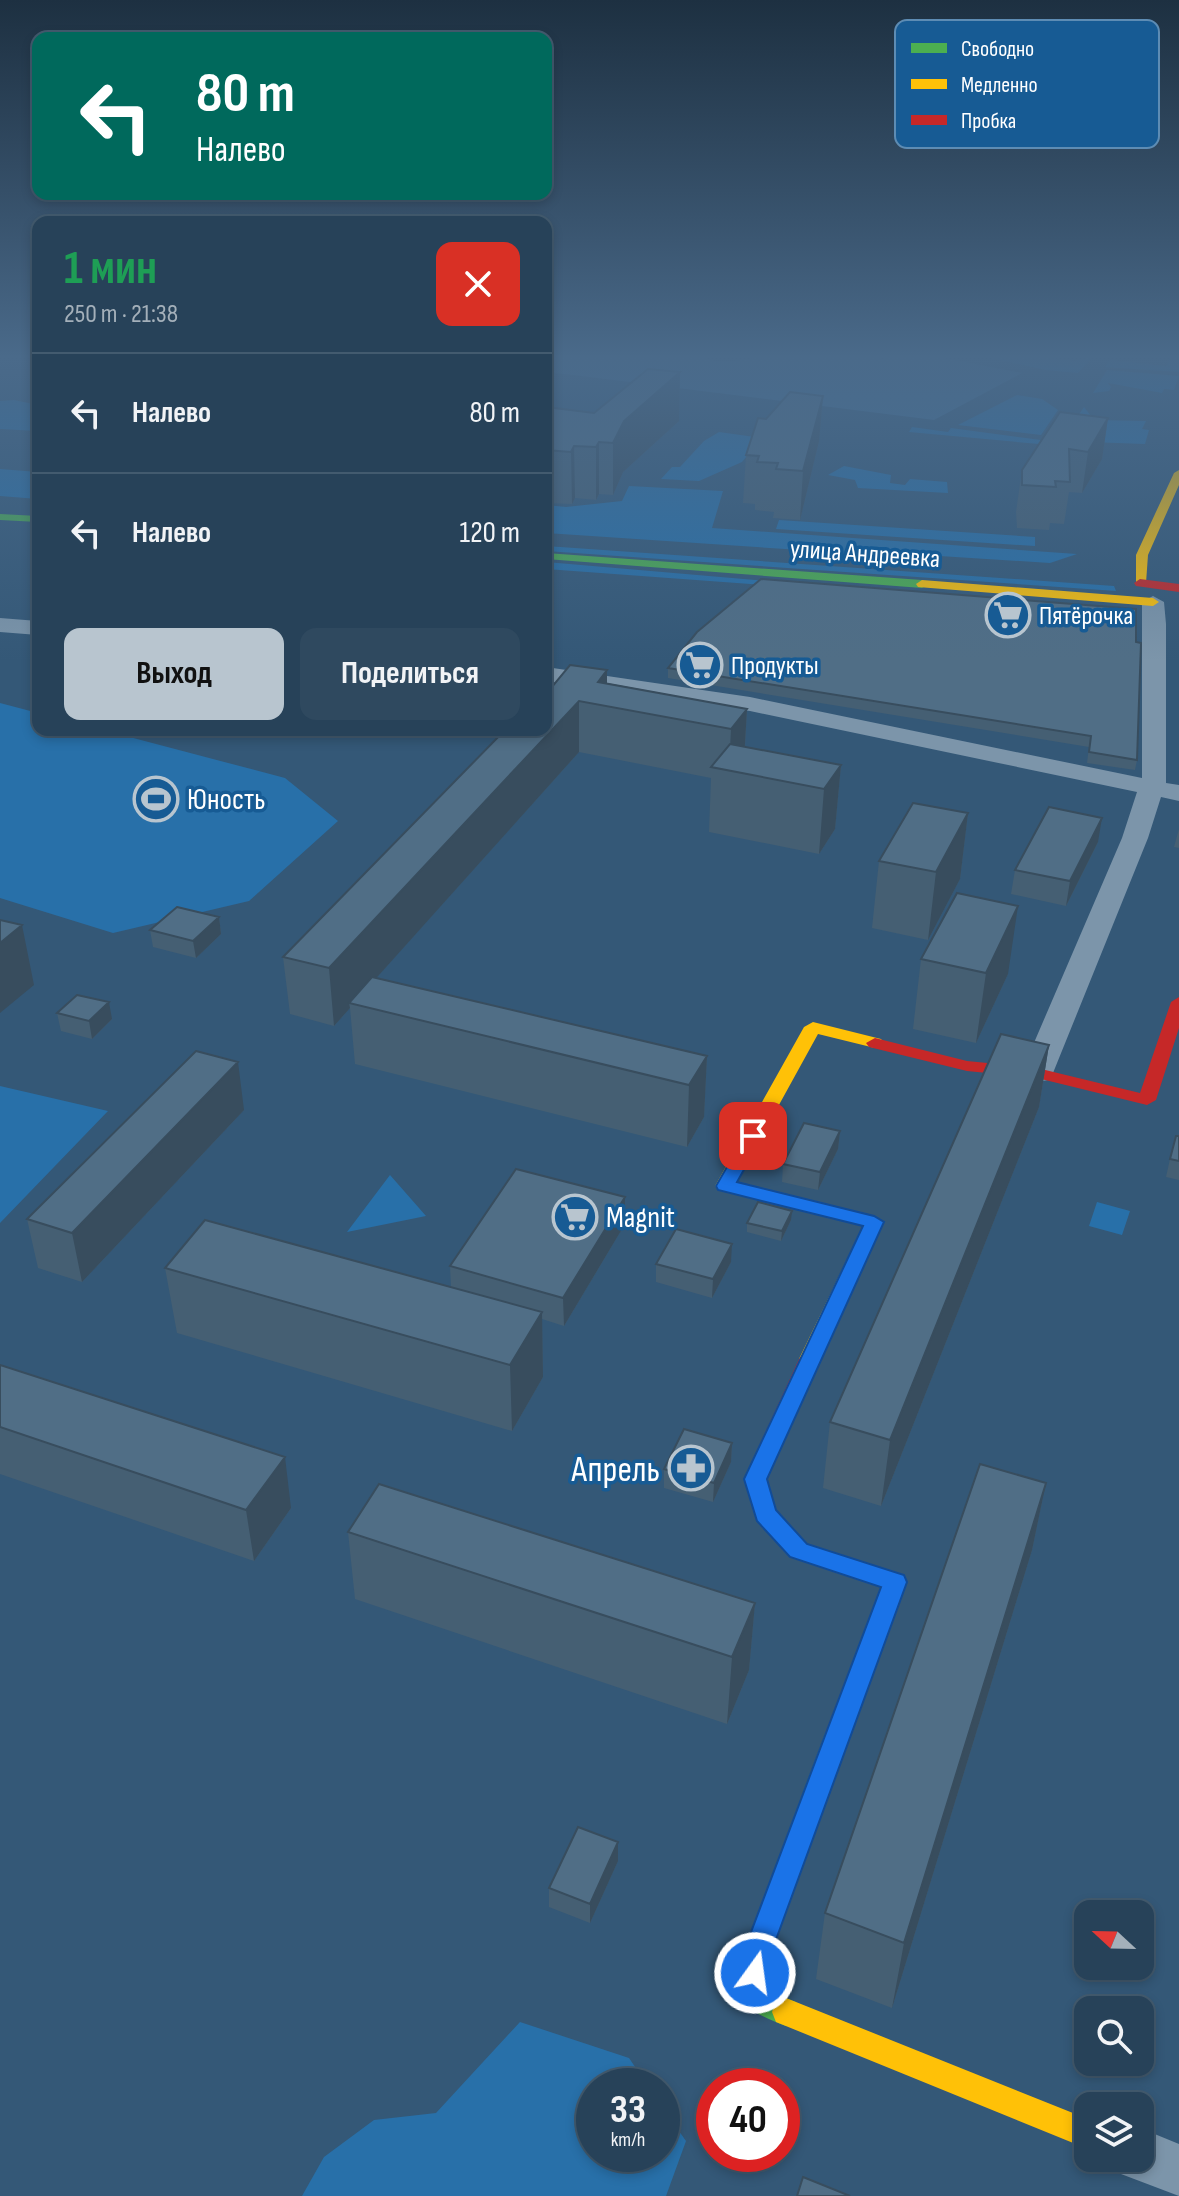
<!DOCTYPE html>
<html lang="ru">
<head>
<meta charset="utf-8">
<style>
  :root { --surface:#274259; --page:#2f495f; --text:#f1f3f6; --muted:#a4b0ba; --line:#435b6f; --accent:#b8c5cf }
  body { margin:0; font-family:"Sofia Sans Condensed",sans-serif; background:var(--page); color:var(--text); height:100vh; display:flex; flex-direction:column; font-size:30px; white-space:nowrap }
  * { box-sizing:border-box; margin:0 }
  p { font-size:26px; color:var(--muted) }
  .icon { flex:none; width:44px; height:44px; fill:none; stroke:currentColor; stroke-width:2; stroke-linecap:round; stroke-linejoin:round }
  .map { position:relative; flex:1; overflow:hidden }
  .side { position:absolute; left:32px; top:216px; width:520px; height:520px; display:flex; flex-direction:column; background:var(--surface); border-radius:16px; box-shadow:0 4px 12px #0003,0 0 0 2px var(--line) }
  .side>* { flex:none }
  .top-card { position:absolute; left:32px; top:32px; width:520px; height:168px; border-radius:16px; box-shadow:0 4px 12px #0003,0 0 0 2px var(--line); background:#00695c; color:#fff; overflow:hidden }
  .needle { width:52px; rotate:292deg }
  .tools { position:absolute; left:1074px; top:1900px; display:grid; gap:16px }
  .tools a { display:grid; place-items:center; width:80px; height:80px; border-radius:16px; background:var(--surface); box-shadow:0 4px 12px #0003,0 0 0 2px var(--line); font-size:40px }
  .speed { position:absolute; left:576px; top:2068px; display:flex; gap:16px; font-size:40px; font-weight:700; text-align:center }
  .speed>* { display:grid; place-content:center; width:104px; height:104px; border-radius:50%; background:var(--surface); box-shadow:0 4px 12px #0003,0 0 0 2px var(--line); line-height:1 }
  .speed small { font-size:20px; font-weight:400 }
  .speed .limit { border:12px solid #d22; background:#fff; color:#111 }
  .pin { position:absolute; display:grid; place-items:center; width:68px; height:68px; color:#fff; margin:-34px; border-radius:16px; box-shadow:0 4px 12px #0006 }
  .me { position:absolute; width:88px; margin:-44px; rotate:14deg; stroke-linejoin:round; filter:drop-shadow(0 0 6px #0008) }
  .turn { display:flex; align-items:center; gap:28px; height:168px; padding:0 32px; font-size:36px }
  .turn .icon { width:104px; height:104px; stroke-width:2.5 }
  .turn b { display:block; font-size:56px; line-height:68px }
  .round { display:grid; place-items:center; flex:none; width:84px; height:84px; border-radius:16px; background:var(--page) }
  .headline { display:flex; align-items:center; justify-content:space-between; height:136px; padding:0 32px }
  h1 { font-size:48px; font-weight:700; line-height:60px; color:#1e9e55 }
  .primary-button { display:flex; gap:16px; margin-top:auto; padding:16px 32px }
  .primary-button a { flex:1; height:92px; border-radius:16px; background:var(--accent); color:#111; font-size:32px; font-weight:700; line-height:92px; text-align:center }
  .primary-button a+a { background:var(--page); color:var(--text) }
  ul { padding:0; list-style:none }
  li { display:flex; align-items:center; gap:24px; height:120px; padding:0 32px; border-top:2px solid var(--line) }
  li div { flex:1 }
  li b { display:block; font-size:30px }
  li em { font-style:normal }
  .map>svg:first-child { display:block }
  .green { fill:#2870a9 }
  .water { fill:#427199 }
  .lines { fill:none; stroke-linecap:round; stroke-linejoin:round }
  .street { fill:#7c95aa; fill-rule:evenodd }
  .fast { fill:#4caf50; fill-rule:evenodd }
  .slow { fill:#ffc107; fill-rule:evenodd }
  .jam { fill:#c62828; fill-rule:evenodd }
  .wall { fill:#455f73 }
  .shaded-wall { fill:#384d5e }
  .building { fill:#506e86; stroke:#384d5e; stroke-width:2 }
  .route { fill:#1a73e8; stroke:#114b97; stroke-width:2 }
  .labels { text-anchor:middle; stroke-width:7; stroke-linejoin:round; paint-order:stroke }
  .far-street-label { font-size:26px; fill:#fff; stroke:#175b94 }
  .far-poi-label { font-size:26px; fill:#fff; stroke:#175b94; text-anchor:start }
  .poi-label { font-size:30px; fill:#fff; stroke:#175b94; text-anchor:start }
  .near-poi-label { font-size:36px; fill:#fff; stroke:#175b94; text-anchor:end }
  .key { fill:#175b94; stroke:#5d8cb4; stroke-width:2 }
  .key-label { font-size:22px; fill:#fff }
</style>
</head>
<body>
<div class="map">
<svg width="1179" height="2196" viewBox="0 0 1179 2196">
  <rect width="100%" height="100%" fill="#345877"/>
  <path class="green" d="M971,354H1024L1074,361L1093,357L1078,373L1046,370Z
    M1172,354H1179V372L1105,367L1110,360L1166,366Z
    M1107,370L1179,376L1174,390L1164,389L1162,393L1108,383L1111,387L1109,391L1093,393Z
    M1017,395L1042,399L1058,410L1041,435L958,425Z
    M14,400L38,405V431L0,429V401Z
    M1084,407L1094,420L1146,421L1142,429L1149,430L1145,444L1061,441Z
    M912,427L948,432L951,428L1041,440L1039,444L909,432Z
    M719,432L762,438L742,462L699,481L661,479L672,467H680L704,441Z
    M844,466L891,475L890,483L905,485L910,479L947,482L948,493L858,488L855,480L828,475Z
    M0,469L38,472V499L0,496Z
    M629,486L723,491L712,528L1077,554L1050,563L908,554H861L546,533V505L566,507L622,501Z
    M779,520L1035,537V546L776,529Z
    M546,546L1114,586L1116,591L546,551Z
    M546,562L1105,610L546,569Z
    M0,703L38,713V730H103L285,778L338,821L249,901L113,933L0,898Z
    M0,1086L108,1111L0,1223Z
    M390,1175L426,1216L347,1232Z
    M1097,1202L1130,1211L1122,1235L1089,1226Z
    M520,2022L629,2058L648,2086H594V2154H662V2107L686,2141L666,2196H302L324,2157L374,2120L436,2113Z"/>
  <path class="water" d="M546,354H688L715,361H735L777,354H871L882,359L907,355L934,356L1022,373L934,420L573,375L554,373L546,379Z"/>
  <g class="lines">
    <path class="street" d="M1153,596L1164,602L1166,624V783L1179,785V801L1161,797L1148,838L1053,1073L1048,1080L1037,1082L1026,1080L1021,1073L1122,838L1137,792L750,711L546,681V667L750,697L1142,778V602Z
      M0,618L38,621V635L0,632Z
      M1140,2128L1179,2144V2196L1121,2174L1114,2158H1140Z"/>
    <path class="fast" d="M0,514L38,516V522L0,520Z
      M546,553L922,580L928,584L922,588L546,559Z
      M838,1723L847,1726L851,1734L770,1956L768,1984L783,1997L796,2002L800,2012L796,2022L786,2026C770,2020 742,2010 739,1990C737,1980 741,1966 742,1956L825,1734L829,1726Z"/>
    <path class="slow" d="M1179,470V485L1148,555L1146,583L1136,586V555L1174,473Z
      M922,580L1153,598L1159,602L1153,606L918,587L916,584Z
      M813,1022L881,1039L884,1043L875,1048L818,1034L736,1183L874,1216L884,1222L821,1359L817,1364H803L799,1359L863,1226L718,1190L715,1186L804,1027Z
      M786,1998L1088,2119V2149L776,2022L772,2012L776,2002Z"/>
    <path class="jam" d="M1140,579L1179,584V592L1136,586L1134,583Z
      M1179,997V1028L1156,1100L1147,1105L1037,1078L967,1071L869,1047L866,1043L875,1038L967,1061L1037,1068L1140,1093L1171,1002Z
      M810,1352L817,1354L821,1359L766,1479L775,1510L806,1544L903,1575L907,1582L851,1734L847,1742L838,1745L829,1742L825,1734L881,1587L790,1557L757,1520L744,1479L799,1359L803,1354Z"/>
  </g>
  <path class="wall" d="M680,372L679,421L623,472L613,495L599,494L596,500L575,498L572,504L546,503V407L594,413Z
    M823,396L819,441L800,520L773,518L774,512L755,510V504L743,503L746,455L766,419Z
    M1108,418L1102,459L1082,493L1069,492L1064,524L1050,523L1049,530L1017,528L1016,512L1022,470Z
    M1136,609L1137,760L1135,770L1087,763L1089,747L668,678V668Z
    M607,683L747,709L745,747L841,765L835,829L819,854L709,832L711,778L579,752L376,978L707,1056L704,1117L687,1147L355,1064L350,1008L334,1026L290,1014L283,957L516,730L546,694Z
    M968,813L960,879L928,940L872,928L879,861Z
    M1179,829V848L1174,847Z
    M1098,842L1066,906L1011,894L1015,870Z
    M219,917L221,934L196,958L153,947L150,930Z
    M921,959L1008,974L976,1043L913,1029Z
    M57,1013L112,1019L92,1039L61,1031Z
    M1049,1045L1039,1107L881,1506L823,1488L830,1422Z
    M244,1110L82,1282L38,1268L27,1219Z
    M840,1131L838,1149L818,1190L782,1182L783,1164Z
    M1179,1136V1180L1166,1177L1170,1159Z
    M791,1220L781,1241L747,1232V1223Z
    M625,1224L564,1326L542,1319L543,1377L512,1431L177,1333L165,1268L451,1287L450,1266Z
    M731,1262L712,1298L656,1282V1264Z
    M0,1365L291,1508L254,1561L0,1474Z
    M732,1443L731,1462L713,1502L664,1488V1469Z
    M1046,1483L1032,1550L892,2008L816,1979L825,1913Z
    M348,1532L755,1603L749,1670L727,1724L355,1599Z
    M618,1861L590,1923L549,1907V1888Z"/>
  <path class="shaded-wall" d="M680,372L679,421L623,472L613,495V443L624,421Z
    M823,396L819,441L800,520L803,471Z
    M1108,418L1102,459L1082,493L1088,452Z
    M599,442V494L596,500V447Z
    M574,446L575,498L572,504L571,452Z
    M607,670V706L598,682Z
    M579,701V752L353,1004L349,1003L350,1008L334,1026L329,968Z
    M747,709L744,760L729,770L731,729Z
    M841,765L835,829L819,854L824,789Z
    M968,813L960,879L928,940L936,872Z
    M1102,818L1098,842L1066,906L1070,881Z
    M1018,906L1008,974L976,1043L986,973Z
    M219,917L221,934L196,958L193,941Z
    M22,925L34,985L0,1013V943Z
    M109,1002L112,1019L92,1039L89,1021Z
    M1049,1045L1039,1107L881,1506L890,1440Z
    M707,1056L704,1117L687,1147L689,1085Z
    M238,1062L244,1110L82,1282L72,1233Z
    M840,1131L838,1149L818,1190L820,1172Z
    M625,1197V1224L564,1326L563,1298Z
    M792,1211L791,1220L781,1241L782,1231Z
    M732,1244L731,1262L712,1298L713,1279Z
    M542,1312L543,1377L512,1431L510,1365Z
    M732,1443L731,1462L713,1502L714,1483Z
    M285,1457L291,1508L254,1561L246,1510Z
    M1046,1483L1032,1550L892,2008L904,1943Z
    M755,1603L749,1670L727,1724L732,1657Z
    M618,1842V1861L590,1923V1904Z"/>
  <path class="building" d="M648,369L680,372L624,421L613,443L599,442L596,447L574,446L571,452L546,450V407L594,413Z
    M790,392L823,396L803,471L776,469L778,463L757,462L759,456L746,455L758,418L766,419Z
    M1060,412L1108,418L1088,452L1069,449L1070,482L1055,481L1056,487L1022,485V470Z
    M761,579L1136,609V642L1141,643L1137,760L1089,752L1091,736L668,668L697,632Z
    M570,665L607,670L598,682L747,709L731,729L579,701L329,968L283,957L505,730H546V694Z
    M730,744L841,765L824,789L711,767Z
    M913,803L968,813L936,872L879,861Z
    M1049,807L1102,818L1070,881L1015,870Z
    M957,893L1018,906L986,973L921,959Z
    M177,907L219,917L193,941L150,930Z
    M0,920L22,925L0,943Z
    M372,977L707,1056L689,1085L349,1003Z
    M77,995L109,1002L89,1021L57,1013Z
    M1001,1034L1049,1045L890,1440L830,1422Z
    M196,1051L238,1062L72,1233L27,1219Z
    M804,1123L840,1131L820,1172L783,1164Z
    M1176,1136H1179V1161L1170,1159Z
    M516,1169L625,1197L563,1298L450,1266Z
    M758,1202L792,1211L782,1231L747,1223Z
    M205,1220L542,1312L510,1365L165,1268Z
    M676,1229L732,1244L713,1279L656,1264Z
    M0,1365L285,1457L246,1510L0,1427Z
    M684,1429L732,1443L714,1483L664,1469Z
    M980,1464L1046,1483L904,1943L825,1913Z
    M379,1484L755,1603L732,1657L348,1532Z
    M578,1827L618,1842L590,1904L549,1888Z
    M803,2177L850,2196H797Z"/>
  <linearGradient id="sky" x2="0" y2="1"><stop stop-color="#1d3041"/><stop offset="0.54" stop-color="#4a6a8a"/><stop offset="1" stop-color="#4a6a8a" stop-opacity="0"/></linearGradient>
  <rect width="1179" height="661" fill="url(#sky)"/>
  <path class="route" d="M753,1130L763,1136L737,1182L874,1216L884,1222L767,1479L776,1510L807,1544L904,1575L907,1582L770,1956L765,1983L755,1987L745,1983L740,1973L742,1956L881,1587L790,1557L757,1521L744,1479L863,1226L718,1190L716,1186L747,1132Z"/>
  <defs>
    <g id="supermarket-ring" transform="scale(2.3)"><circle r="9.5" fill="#175b94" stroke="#b8c5cf" stroke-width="1.5"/><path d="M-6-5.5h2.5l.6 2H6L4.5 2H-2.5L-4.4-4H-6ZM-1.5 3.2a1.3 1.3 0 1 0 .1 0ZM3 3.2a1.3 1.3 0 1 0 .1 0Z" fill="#b8c5cf"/></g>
    <g id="stadium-ring" transform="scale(2.3)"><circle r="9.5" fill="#175b94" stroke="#b8c5cf" stroke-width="1.5"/><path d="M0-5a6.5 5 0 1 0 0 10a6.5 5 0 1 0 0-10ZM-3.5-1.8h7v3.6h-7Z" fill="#b8c5cf"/></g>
    <g id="pharmacy-ring" transform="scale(2.3)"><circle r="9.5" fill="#175b94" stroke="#b8c5cf" stroke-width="1.5"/><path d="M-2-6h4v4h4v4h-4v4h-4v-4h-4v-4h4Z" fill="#b8c5cf"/></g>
  </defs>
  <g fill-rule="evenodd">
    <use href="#supermarket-ring" x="1008" y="615"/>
    <use href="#supermarket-ring" x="700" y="665"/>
    <use href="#stadium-ring" x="156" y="799"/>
    <use href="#supermarket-ring" x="575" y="1217"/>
    <use href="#pharmacy-ring" x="691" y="1468"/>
  </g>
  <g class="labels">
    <g class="far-street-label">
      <text transform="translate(865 553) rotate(4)" y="9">улица Андреевка</text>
    </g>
    <g class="far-poi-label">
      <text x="1039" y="624">Пятёрочка</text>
      <text x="731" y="674">Продукты</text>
    </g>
    <g class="poi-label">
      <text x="187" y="809">Юность</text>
      <text x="606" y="1227">Magnit</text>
    </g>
    <g class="near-poi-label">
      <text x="660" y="1481">Апрель</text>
    </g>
  </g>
  <rect x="895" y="20" width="264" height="128" rx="12" class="key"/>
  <rect x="911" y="43" width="36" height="10" fill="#4caf50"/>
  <rect x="911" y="79" width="36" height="10" fill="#ffc107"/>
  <rect x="911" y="115" width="36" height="10" fill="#c62828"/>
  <g class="key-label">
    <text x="961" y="56">Свободно</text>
    <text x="961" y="92">Медленно</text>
    <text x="961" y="128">Пробка</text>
  </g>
</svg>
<div class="tools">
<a><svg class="needle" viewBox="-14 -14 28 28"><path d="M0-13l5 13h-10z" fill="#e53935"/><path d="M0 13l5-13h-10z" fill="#a4b0ba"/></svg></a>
<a><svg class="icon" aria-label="search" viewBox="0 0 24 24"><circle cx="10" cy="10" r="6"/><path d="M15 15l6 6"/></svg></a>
<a><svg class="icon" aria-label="layers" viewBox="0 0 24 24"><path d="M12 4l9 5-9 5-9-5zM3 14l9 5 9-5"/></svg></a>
</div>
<div class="speed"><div>33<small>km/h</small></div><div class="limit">40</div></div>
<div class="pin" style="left:753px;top:1136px;background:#d93025"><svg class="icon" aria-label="arrive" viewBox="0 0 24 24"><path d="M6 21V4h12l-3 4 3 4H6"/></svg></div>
<svg class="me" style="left:755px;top:1973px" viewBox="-20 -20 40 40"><circle r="17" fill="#1a73e8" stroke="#fff" stroke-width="3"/><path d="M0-11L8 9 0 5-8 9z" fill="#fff"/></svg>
<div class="top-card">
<div class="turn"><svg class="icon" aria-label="left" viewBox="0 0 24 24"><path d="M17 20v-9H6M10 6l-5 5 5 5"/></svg><div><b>80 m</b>Налево</div></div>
</div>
<section class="side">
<div class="headline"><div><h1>1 мин</h1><p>250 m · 21:38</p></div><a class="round" style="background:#d93025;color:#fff"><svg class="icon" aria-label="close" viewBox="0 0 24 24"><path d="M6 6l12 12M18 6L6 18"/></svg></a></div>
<ul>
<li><svg class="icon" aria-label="left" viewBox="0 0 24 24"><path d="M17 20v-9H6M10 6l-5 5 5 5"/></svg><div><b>Налево</b></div><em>80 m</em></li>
<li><svg class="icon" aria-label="left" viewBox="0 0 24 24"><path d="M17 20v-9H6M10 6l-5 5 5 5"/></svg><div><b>Налево</b></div><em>120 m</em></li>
</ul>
<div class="primary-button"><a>Выход</a><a>Поделиться</a></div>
</section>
</div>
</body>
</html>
